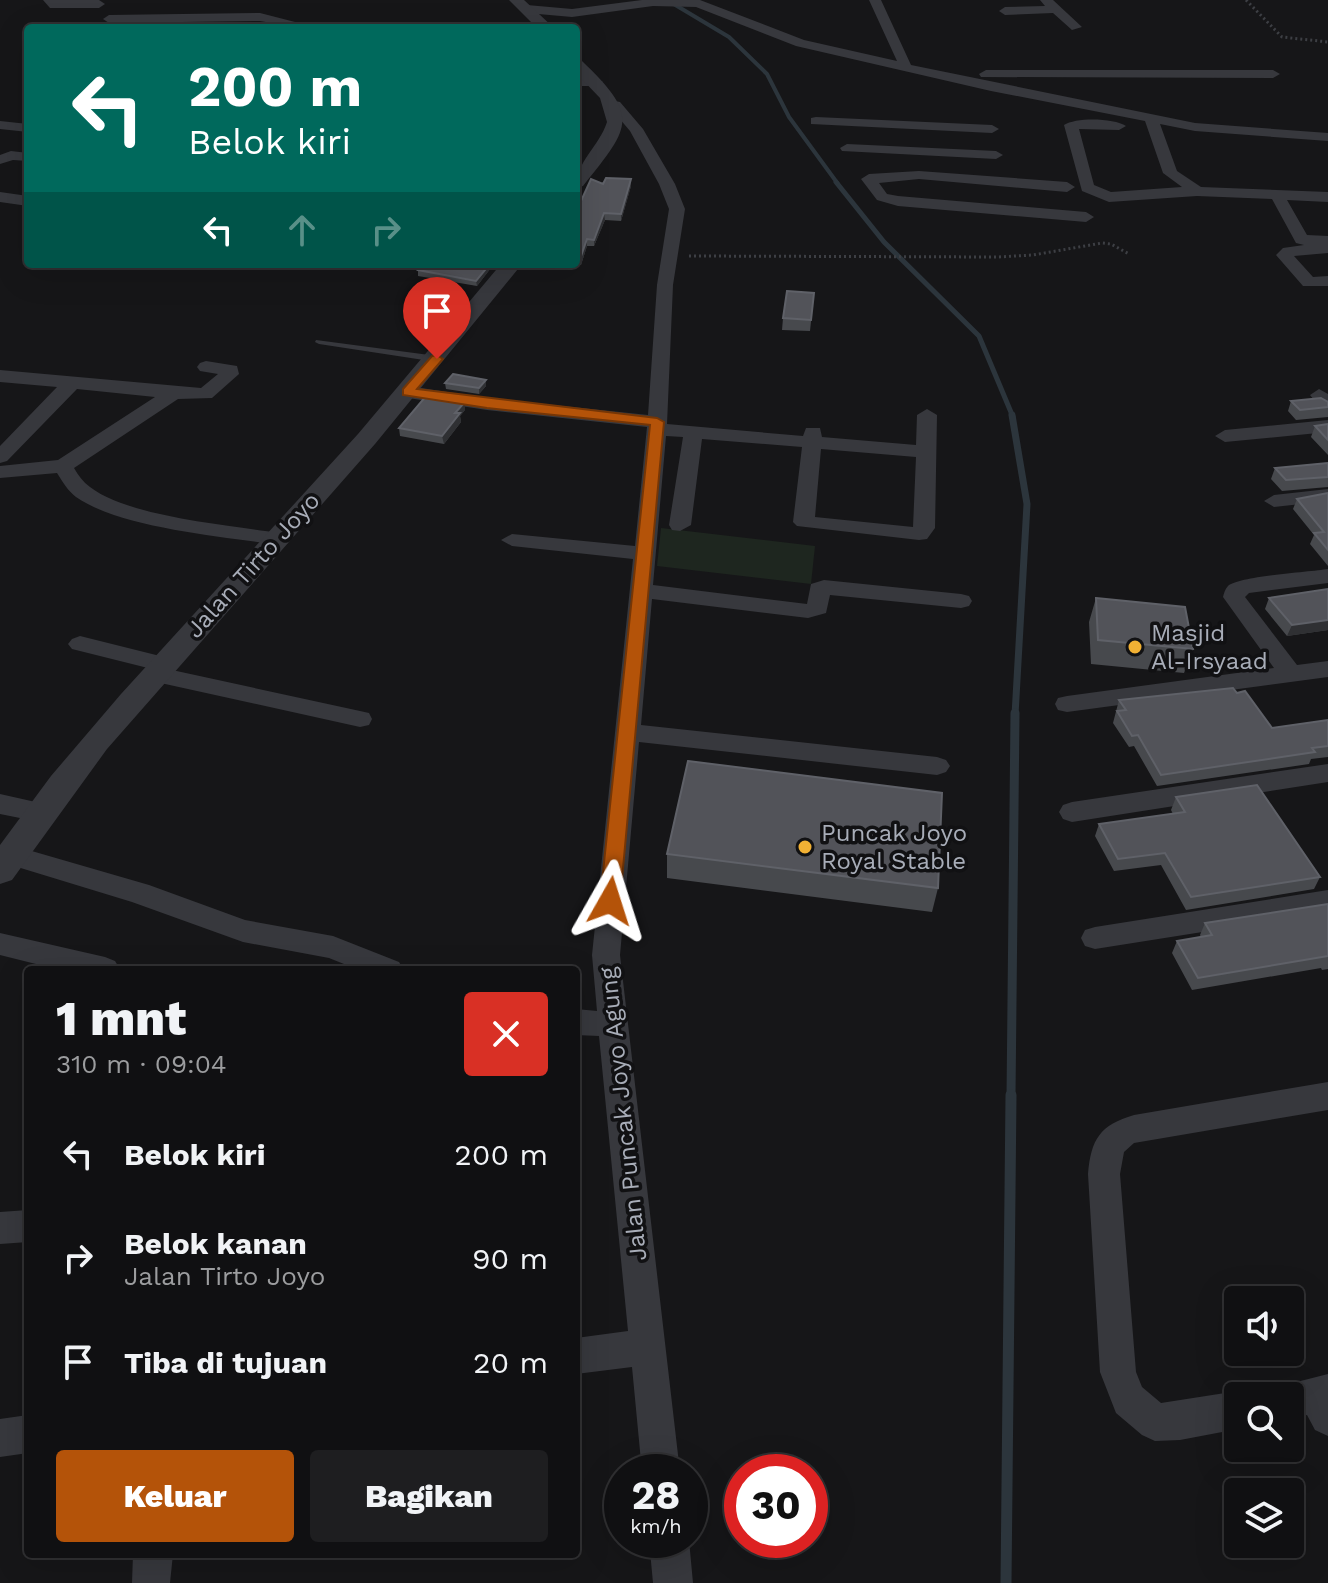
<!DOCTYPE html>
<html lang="id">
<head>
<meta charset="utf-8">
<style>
  :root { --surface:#101012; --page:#1e1e20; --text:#f1f3f6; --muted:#9c9d9f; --line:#303032; --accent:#b45309 }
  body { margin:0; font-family:"Work Sans",sans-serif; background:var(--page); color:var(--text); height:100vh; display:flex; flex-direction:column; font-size:30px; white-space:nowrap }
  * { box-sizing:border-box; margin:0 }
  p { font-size:26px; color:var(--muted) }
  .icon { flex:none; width:44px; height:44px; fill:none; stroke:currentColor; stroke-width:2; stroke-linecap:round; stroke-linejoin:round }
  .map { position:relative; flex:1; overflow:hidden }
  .drawer { position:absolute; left:24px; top:966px; width:556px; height:592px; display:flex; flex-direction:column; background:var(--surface); border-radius:8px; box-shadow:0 8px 32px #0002,0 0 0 2px var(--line) }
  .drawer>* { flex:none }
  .hud { position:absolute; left:24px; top:24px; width:556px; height:244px; border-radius:8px; box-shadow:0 8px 32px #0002,0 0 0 2px var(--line); background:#00695c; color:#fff; overflow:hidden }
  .buttons { position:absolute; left:1224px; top:1286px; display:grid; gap:16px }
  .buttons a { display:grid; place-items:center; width:80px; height:80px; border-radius:8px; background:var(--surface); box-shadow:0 8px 32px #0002,0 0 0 2px var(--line); font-size:40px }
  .speed { position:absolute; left:604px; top:1454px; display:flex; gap:16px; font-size:40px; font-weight:700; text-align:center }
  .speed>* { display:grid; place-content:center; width:104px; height:104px; border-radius:50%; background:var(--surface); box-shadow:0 8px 32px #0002,0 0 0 2px var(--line); line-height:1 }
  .speed small { font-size:20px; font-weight:400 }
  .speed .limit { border:12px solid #d22; background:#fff; color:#111 }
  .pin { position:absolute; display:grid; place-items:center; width:68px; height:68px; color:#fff; margin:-82px -34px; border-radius:50% 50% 50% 0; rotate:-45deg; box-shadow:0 0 8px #0007 }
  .pin .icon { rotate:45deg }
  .me { position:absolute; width:88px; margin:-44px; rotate:6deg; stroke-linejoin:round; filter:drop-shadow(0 0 6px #0008) }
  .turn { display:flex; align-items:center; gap:28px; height:168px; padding:0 32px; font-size:36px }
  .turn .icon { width:104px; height:104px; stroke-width:2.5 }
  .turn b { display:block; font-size:56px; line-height:68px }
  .lanes { display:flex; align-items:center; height:76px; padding:0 32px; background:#0003; justify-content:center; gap:40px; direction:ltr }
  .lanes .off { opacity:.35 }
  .round { display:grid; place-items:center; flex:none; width:84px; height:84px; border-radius:8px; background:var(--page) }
  .headline { display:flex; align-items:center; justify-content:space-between; height:136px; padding:0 32px }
  h1 { font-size:48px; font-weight:800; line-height:60px }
  .button { display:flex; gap:16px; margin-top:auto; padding:16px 32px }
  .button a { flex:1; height:92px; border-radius:8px; background:var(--accent); color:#fff; font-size:32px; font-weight:800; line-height:92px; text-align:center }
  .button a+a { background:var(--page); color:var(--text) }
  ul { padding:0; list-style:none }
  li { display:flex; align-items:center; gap:24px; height:104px; padding:0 32px }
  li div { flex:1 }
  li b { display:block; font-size:30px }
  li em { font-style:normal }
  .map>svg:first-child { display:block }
  .green { fill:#1e261f }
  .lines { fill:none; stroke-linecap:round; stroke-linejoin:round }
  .stream-far4 { stroke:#2c353c; stroke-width:4 }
  .stream-far3 { stroke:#2c353c; stroke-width:5 }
  .stream-far2 { stroke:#2c353c; stroke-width:7 }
  .stream-far1 { stroke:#2c353c; stroke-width:9 }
  .stream { stroke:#2c353c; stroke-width:11 }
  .path { stroke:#3d3f44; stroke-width:3; stroke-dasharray:2 3; stroke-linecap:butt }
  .service { fill:#37383d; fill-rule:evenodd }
  .minor { fill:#37383d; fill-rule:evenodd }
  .tertiary { fill:#37383d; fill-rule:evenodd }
  .wall { fill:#47494d }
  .shaded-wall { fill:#2f3033 }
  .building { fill:#525359; stroke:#5f6168; stroke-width:2 }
  .route { fill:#b45309; stroke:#753606; stroke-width:2 }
  .poi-dot { fill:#f2b134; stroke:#111113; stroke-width:3 }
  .labels { text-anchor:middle; stroke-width:7; stroke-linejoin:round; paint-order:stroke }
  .street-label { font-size:24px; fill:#a8adb8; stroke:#111113 }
  .poi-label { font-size:24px; fill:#a8adb8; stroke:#111113; text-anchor:start }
</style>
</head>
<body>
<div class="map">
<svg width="1328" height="1583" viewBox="0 0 1328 1583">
  <rect width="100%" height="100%" fill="#161618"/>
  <path class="green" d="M661,528L815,546L811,584L657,566Z"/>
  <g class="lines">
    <path class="stream-far4" d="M667,0L729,37L767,74L789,117L838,184"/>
    <path class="stream-far3" d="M836,182L884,242L979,336L1013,417"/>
    <path class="stream-far2" d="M1012,415L1027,504L1015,715"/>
    <path class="stream-far1" d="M1011,1097L1015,713"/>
    <path class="stream" d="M1006,1583L1011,1095"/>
    <path class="path" d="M1246,0L1282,37L1328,42
      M689,256L998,257L1033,255L1102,243L1111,244L1129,254"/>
    <path class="service" d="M316,340L437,356L441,359L437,362L319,344L315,342Z"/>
    <path class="minor" d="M43,0H99L105,4L99,8H50Z
      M642,0H700L804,40L897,61L869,0H881L911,65L1195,123L1328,133V141L1195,131L1160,124L1177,171L1201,187L1328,192V202L1287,200L1307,235L1328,236V253L1294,256L1313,277L1328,276V286H1303L1276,255L1283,248L1304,245L1296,243L1272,199L1197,196L1109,202L1082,191L1064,125C1076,117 1114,118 1126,126L1119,130L1079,129L1094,185L1111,192L1182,187L1163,173L1145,121L991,91L796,46L696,7L653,6L572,17L527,13L521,9L527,5L572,9Z
      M1040,0H1053L1082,27L1072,30L1053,13L1005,15L999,11L1005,7L1045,6Z
      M260,13L299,23L294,28H280L283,25L260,21L109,23L103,19L109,15Z
      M986,70H1273L1280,74L1273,78L981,77L979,74Z
      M576,78H596L603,82L596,86H576Z
      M615,101L620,102L643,129L675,184L685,209L673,285L667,424L803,436L806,428H820L822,437L916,445L917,415L927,409L937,415L935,528L927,539L919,540L797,526L793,522L802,447L702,439L691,525L680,531L672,530L669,525L683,437L666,436L653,585L807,604L811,584L824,580L961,594L969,596L972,601L969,606L961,608L830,595L826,613L808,618L652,599L641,725L937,757L946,760L950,766L946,772L937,775L639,742L620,955L680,1472H642L632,1367L576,1374V1338L628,1331L599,1036L576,1035V1009L597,1011L592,955L633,559L512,546L501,540L512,534L635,546L647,427L487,410L408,398L399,392L408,386L487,398L648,415L657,285L669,209L659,184L630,131L608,105ZM821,449L916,457L913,527L815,517Z
      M816,117L992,125L999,129L992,133L811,124V118Z
      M0,121L28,124V132L0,129Z
      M847,144L996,151L1003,155L996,159L842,151L840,148Z
      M11,151L28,153V161L13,160L0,164V155Z
      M919,171L1067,182L1075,187L1067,192L919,179L879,183L887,194L898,196L1086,212L1094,217L1086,222L898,206L877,200L861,179L869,174Z
      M0,192L28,196V206L0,202Z
      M206,361L237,366L239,374L212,398L178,399L74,468C78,475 83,482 90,487C129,517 229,525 279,533L287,534L290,539L287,544L279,545C225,537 120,528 76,497C68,491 62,481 57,473L0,478V466L58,460L155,397L77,389L7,461L0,463V446L57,387L0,382V370L201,388L218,374L200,371L197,367L200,363Z
      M1319,389L1328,394V411L1321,409L1310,395Z
      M1328,420V432L1225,442L1215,436L1225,430Z
      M1328,489V501L1274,507L1264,501L1274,495Z
      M1328,569V583L1249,593L1245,597L1297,665L1328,661V677L1067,712L1058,710L1055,704L1058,698L1067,696L1274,668L1223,597C1224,593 1225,589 1228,586C1239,576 1310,572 1328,569Z
      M80,636L172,659L176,664L172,670L360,711L369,713L372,719L369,725L360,727L147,680L143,674L148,668L72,649L68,644L72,639Z
      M1328,764V782L1072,822L1063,819L1059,812L1063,805L1072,802Z
      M0,794L49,805L53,812L49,819L40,822L0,814Z
      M11,845L149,885L245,920L333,936L399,962L404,970H359L329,958L243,942L132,902L1,862L0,850Z
      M1328,890V912L1095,949L1085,946L1081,938L1085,930L1095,927Z
      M0,933L105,957L115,961L120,969L60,970L0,955Z
      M1328,1082V1110L1134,1143L1124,1152L1120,1174L1136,1372L1142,1387L1161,1403L1238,1391L1249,1396H1238V1429L1180,1440L1155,1441L1142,1435L1116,1413L1100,1372L1088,1174C1091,1139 1100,1125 1134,1115Z
      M28,1210V1242L0,1244V1212Z
      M1328,1374V1436L1315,1430L1307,1415L1290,1418V1396H1273L1277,1387Z
      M28,1415V1453L0,1457V1419Z
      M649,1540H689L693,1583H653Z
      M133,1554H173L170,1583H132Z"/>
    <path class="tertiary" d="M509,0H524L554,28H537Z
      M576,59L582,61C641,117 630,127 583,186L576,188C576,161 599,147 607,122L600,98L576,73Z
      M501,264H522L375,444L107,749L12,880L0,884V845L51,776L121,694L358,434Z"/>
  </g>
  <path class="wall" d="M631,179V186L621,221L605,220L594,246H587L581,265L558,264H576V212L603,184Z
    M494,264L477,286L418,276V270Z
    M814,293L810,331L782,330L783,318Z
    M486,380V386L479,394L446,389L445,383Z
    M1291,401L1328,402V417L1296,420L1288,411Z
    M465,410L460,416L461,422L444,444L400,436L399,428Z
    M1328,424V455L1311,437L1315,426Z
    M1328,463V487L1282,491L1271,479L1275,468Z
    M1328,493V566L1310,544L1314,535L1293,509L1297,499Z
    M1328,589V630L1287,636L1265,609L1269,598Z
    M1096,598L1193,649L1184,673L1091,664L1089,622Z
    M1237,693L1272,728L1328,720V757L1311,759L1309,764L1157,786L1134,746L1129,747L1113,723L1119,700Z
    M1176,797L1320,877L1314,889L1186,910L1161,865L1114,871L1095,836L1099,824L1173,814L1171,810Z
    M667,854L938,888L932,912L667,878Z
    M1328,904V969L1322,970L1321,968L1192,990L1172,953L1177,941L1201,937L1200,935L1205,923Z"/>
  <path class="shaded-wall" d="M631,179V186L621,221V214Z
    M604,213L605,220L594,246V240Z
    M587,239V246L581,265L580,259Z
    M490,264H494L477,286L476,281Z
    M486,380V386L479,394V388Z
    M465,402V410L460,416L461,422L444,444L442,436L455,413Z
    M1328,620V630L1287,636L1292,625Z"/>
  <path class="building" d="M606,178L631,179L621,214L604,213L594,240L587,239L580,259L576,258V212L591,179L603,184Z
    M423,264H490L476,281L418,270Z
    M787,291L814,293L811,320L783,318Z
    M453,374L486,380L479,388L445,383Z
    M426,396L465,402L455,413H460L442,436L399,428Z
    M1321,398L1328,402V407L1300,410L1291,401Z
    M1328,424V440L1315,426Z
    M1328,463V477L1286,480L1275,468Z
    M1328,493V550L1314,533L1324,532L1297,499Z
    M1328,589V620L1292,625L1269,598Z
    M1096,598L1185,607L1193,649L1098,640Z
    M1233,688L1237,693L1245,691L1272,728L1328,720V746L1312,748L1315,752L1161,775L1138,735L1132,736L1117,711L1126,710L1119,700Z
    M688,761L942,793L938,888L667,854Z
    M1257,785L1320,877L1191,897L1165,853L1118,859L1099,824L1185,812L1176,797Z
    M1328,904V956L1198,978L1177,941L1212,935L1205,923Z"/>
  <path class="route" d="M437,355L443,359L417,389L657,418L664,422L620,901L617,907H603L600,901L650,425L487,408L403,395V389L432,356Z"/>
  <g class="poi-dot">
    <circle cx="1135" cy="647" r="8"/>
    <circle cx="805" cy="847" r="8"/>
  </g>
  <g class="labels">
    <g class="street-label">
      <text transform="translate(253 565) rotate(-48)" y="8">Jalan Tirto Joyo</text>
      <text transform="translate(623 1114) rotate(-96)" y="8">Jalan Puncak Joyo Agung</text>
    </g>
    <g class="poi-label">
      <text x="1151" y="641">Masjid<tspan x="1151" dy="28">Al-Irsyaad</tspan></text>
      <text x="821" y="841">Puncak Joyo<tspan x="821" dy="28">Royal Stable</tspan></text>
    </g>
  </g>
</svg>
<div class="buttons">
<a><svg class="icon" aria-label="sound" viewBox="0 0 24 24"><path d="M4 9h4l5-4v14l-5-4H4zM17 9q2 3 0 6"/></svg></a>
<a><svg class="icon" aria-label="search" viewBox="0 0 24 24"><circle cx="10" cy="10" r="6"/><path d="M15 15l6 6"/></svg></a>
<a><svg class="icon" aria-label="layers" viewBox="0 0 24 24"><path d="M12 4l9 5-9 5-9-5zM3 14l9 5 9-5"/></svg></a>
</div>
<div class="speed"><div>28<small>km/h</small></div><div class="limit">30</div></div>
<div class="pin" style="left:437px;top:359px;background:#d93025"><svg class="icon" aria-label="arrive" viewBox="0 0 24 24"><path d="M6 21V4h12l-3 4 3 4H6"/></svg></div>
<svg class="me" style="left:610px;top:901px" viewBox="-20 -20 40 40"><path d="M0-17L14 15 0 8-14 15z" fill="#b45309" stroke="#fff" stroke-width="4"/></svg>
<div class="hud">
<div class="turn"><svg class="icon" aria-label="left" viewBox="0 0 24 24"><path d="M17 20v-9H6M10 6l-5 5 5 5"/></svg><div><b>200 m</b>Belok kiri</div></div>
<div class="lanes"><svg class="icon" aria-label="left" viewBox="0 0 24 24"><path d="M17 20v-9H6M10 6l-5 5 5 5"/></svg><svg class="icon off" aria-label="ahead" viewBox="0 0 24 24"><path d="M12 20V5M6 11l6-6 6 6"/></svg><svg class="icon off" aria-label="right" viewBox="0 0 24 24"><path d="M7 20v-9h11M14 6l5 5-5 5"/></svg></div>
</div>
<section class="drawer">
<div class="headline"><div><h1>1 mnt</h1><p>310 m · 09:04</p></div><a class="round" style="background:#d93025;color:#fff"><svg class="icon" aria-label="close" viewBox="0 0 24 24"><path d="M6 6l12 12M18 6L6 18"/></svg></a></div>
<ul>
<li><svg class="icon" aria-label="left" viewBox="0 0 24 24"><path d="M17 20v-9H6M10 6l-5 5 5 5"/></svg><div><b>Belok kiri</b></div><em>200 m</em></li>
<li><svg class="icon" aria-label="right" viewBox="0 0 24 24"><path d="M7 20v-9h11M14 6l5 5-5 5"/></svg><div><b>Belok kanan</b><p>Jalan Tirto Joyo</p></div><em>90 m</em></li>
<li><svg class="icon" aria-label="arrive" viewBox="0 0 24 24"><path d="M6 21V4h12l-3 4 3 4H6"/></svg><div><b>Tiba di tujuan</b></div><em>20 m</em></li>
</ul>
<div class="button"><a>Keluar</a><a>Bagikan</a></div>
</section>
</div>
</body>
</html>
